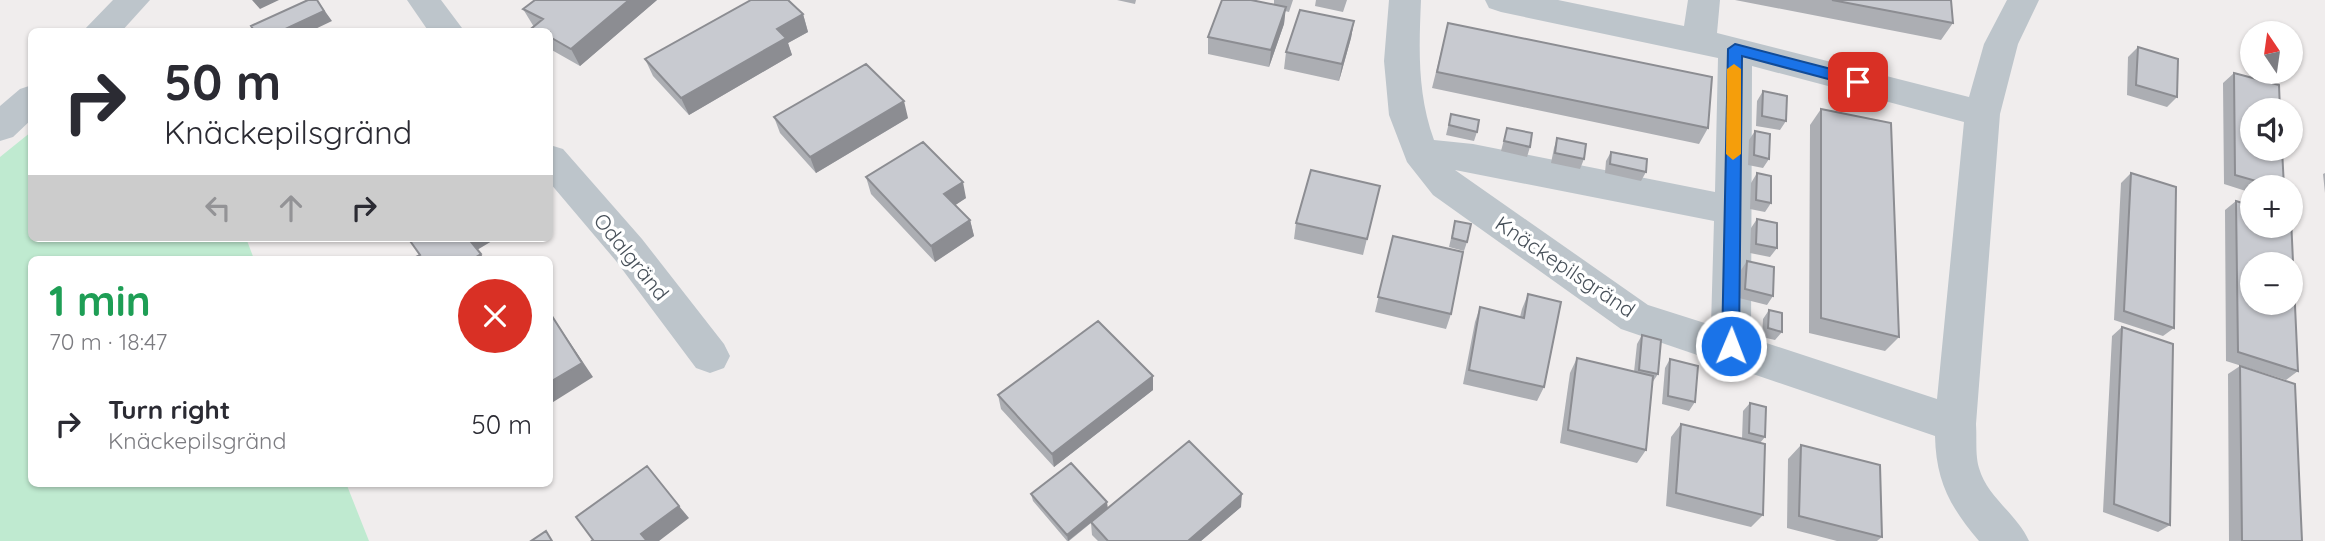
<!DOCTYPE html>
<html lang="en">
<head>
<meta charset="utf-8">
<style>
  :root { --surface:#fff; --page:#f7f7f7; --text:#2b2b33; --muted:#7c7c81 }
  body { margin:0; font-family:Quicksand,sans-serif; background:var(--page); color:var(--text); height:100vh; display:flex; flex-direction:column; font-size:26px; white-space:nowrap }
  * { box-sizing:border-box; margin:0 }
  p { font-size:23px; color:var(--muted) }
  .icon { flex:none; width:38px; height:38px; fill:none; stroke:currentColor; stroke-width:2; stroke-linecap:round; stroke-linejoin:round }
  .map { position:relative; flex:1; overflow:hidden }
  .side { position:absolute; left:28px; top:256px; width:525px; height:231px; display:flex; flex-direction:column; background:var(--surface); border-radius:10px; box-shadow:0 2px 5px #0004 }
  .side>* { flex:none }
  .guide { position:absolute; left:28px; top:28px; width:525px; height:214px; border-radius:10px; box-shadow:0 2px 5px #0004; background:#fff; color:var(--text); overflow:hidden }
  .needle { width:46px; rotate:347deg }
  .controls { position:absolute; left:2240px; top:21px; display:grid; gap:14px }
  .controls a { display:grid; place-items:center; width:63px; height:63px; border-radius:50%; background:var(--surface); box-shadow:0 2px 5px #0004; font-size:35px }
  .pin { position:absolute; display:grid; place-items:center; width:60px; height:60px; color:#fff; margin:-30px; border-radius:14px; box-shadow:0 4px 10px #0006 }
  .me { position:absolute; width:77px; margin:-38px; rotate:1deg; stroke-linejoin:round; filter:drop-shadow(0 0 5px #0008) }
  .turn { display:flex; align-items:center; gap:24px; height:147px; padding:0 21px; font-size:32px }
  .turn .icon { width:91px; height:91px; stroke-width:2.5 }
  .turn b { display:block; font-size:49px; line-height:60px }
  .lanes { display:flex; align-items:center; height:66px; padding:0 21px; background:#0003; justify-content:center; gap:35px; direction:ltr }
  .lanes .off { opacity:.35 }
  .round { display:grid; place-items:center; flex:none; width:74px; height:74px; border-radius:37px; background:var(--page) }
  .overview { display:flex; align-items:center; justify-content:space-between; height:119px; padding:0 21px }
  h1 { font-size:42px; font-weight:700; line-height:52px; color:#1e9e55 }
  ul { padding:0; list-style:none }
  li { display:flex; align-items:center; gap:21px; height:98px; padding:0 21px }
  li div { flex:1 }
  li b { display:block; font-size:26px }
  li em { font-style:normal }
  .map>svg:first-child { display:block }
  .green { fill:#bfead0 }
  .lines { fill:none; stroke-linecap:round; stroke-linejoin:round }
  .minor { fill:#bdc5cb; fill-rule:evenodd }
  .wall { fill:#acaeb3 }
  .shaded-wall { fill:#8c8d92 }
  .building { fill:#c8cad0; stroke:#8c8d92; stroke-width:2; fill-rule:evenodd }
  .route { fill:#1a73e8; stroke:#114b97; stroke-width:2 }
  .slow { fill:#f59e0b }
  .labels { text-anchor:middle; stroke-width:7; stroke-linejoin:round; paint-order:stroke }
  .street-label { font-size:21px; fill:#475059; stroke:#fff }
</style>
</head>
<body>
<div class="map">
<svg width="2325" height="541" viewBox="0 0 2325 541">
  <rect width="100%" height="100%" fill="#f0eded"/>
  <path class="green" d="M31,132L32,238H246L254,259H32V483H346L369,541H0V157Z"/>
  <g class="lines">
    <path class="minor" d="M113,0H150L121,32H82Z
      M407,0H441L465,32H429Z
      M1389,0H1421C1419,48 1417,93 1434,140L1473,144L1715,192L1718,58L1501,12L1489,8L1485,0H1558L1684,26L1688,0H1720L1717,33L1969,97L1984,44L2007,0H2039L2018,44L2000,114L1976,424C1977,438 1975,455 1979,468C1987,497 2017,514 2029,541H1979C1950,507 1936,481 1935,436L1621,329L1433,195L1407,162L1389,115L1384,61ZM1752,66L1964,122L1937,399L1751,338ZM1455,170L1714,221L1711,325L1648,305Z
      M32,85V119L13,137L0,141V106L20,89Z
      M550,145L563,149L642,239L724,344L730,356L724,368L710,373L696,368L616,261L550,183Z"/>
  </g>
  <path class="wall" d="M657,0L580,66L550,49V32H534L532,28L534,27L523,9Z
    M1117,0H1136L1135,4Z
    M1274,0H1293L1289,12L1285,11L1284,24L1269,67L1208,54V37L1274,5Z
    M1316,0H1347L1343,12L1315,6Z
    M1735,0H1951L1953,23L1941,40Z
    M803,14L808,32L788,43L792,55L689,115L653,76L645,59Z
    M1354,21L1351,38L1339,81L1284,69L1286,52Z
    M1448,24L1708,128L1699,144L1432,88Z
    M2138,47L2177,97L2167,107L2127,95L2128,57Z
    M2234,73L2277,187H2252V193L2224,184L2223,83Z
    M1763,91L1786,121L1780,130L1756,126L1757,101Z
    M1821,109L1899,337L1885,351L1809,333L1810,125Z
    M1451,114L1477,132L1474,141L1446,135Z
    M774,117L908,118L816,173L780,133Z
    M1507,128L1530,147L1527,157L1501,151Z
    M1755,131L1769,159L1763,168L1748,165L1749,140Z
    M1557,138L1584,159L1580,169L1551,163L1554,148Z
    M1611,152L1646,172L1641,181L1605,173L1606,161Z
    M1757,173L1771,203L1765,212L1750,209L1751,183Z
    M2131,173L2174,328L2163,336L2114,320L2121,183Z
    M2325,173V193L2323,174Z
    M866,177L966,198L955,205L970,220L974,236L935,262L871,194Z
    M1380,186L1363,255L1294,239L1296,223Z
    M2236,201L2298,371L2286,380L2226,361L2225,210Z
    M1757,219L1777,248L1770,257L1750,253L1751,228Z
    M1455,221L1467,242L1464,251L1449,247Z
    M1393,236L1451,314L1446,329L1375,312Z
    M1747,261L1773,296L1767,305L1739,298L1741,270Z
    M1528,294L1544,387L1537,401L1463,384L1475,322L1480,307L1520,317L1522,309Z
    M1769,310L1782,332L1775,340L1762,337L1763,319Z
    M2122,327L2170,525L2158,532L2103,512L2112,336Z
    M1642,335L1658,374L1652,383L1646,450L1637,463L1560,443L1570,373L1577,358L1634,372L1637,344Z
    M1670,359L1695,402L1689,411L1662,404L1665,368Z
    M2240,366L2302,541H2229L2228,374Z
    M1153,390L1054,467L1001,409L998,395Z
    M1750,403L1765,437L1760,443L1763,515L1751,527L1666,506L1671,437L1681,424L1742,439L1743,411Z
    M1801,445L1882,537L1877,541H1837L1787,528L1788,459Z
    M1031,494L1108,508L1241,507L1201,541H1098L1092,535L1091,523L1069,541H1067L1033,501Z"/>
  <path class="shaded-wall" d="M252,0H279L260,9Z
    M317,0L332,21L309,32H279Z
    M629,0H657L580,66L571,49Z
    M1286,7L1284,24L1269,67L1271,50Z
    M803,14L808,32L788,43L792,55L689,115L681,98L777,29Z
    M1354,21L1351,38L1339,81L1342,64Z
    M904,101L908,118L816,173L810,157Z
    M963,182L966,198L948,210L944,194Z
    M970,220L974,236L935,262L931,246Z
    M468,238H497L477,250Z
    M481,254L484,259H473Z
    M550,313L593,377L550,404Z
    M1153,376V390L1054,467L1052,454Z
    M1242,494L1241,507L1201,541H1188Z
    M1107,502L1108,509L1068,541L1067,535Z
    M679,506L689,518L659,541H647L641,534Z"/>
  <path class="building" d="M308,0H317L324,11L279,32H255L251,26Z
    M535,0H629L571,49L550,37V32H538L532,28L543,19L523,9Z
    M751,0H788L803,14L777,29L786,38L681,98L645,59Z
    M1222,0H1251L1286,7L1271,50L1208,37Z
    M1832,0H1951L1953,23Z
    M1300,10L1354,21L1342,64L1286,52Z
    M1448,23L1712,77L1708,128L1437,72Z
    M2138,47L2178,59L2177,97L2136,85Z
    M866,64L904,101L810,157L774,117Z
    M2234,73L2279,85L2280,110H2252V149H2282L2284,187H2277L2235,175Z
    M1763,91L1787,96L1786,121L1762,116Z
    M1821,109L1891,123L1899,337L1821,318Z
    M1451,114L1479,120L1477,132L1449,125Z
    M1507,128L1532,133L1530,147L1504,141Z
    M1755,131L1770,134L1769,159L1754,155Z
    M1557,138L1586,144L1584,159L1555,153Z
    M923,142L963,182L944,194L970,220L931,246L866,177Z
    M1611,152L1647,159L1646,172L1610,164Z
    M1311,170L1380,186L1367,239L1296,223Z
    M1757,173L1771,176V203L1756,200Z
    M2131,173L2176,187L2174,328L2124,311Z
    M2236,201L2252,206V226H2291V218L2298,371L2238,352ZM2252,264H2291V303H2252Z
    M1757,219L1777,223V248L1756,244Z
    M1455,221L1471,224L1467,242L1452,238Z
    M1393,236L1463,252L1451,314L1378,297Z
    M408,238H468L481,254L473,259H412L420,255Z
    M1747,261L1774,267L1773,296L1745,289Z
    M1528,294L1561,302L1544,387L1469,370L1480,307L1524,318Z
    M1769,310L1782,313V332L1768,328Z
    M550,313L582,363L550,382Z
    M1098,321L1153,376L1052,454L998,395Z
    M2122,327L2173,344L2170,525L2114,504Z
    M1642,335L1661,340L1658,374L1639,370Z
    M1577,358L1653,376L1646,450L1568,430Z
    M1670,359L1698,366L1695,402L1668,396Z
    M2240,366L2295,384L2302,541H2242Z
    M1750,403L1766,407L1765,437L1749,433Z
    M1681,424L1765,444L1763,515L1676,493Z
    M1189,441L1242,494L1188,541H1108L1091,522Z
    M1801,445L1880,465L1882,537L1799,516Z
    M1071,463L1107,502L1067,535L1031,494Z
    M647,466L679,506L641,534L647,541H591L593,540L576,517Z
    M546,531L552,541H531Z"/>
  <path class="route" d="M1735,44L1858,76L1866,82L1858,87L1742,56L1739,346L1731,353L1722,346L1728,49Z"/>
  <path class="slow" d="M1734,64L1741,69V154L1733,160L1726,154L1727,69Z"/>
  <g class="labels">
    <g class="street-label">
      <text transform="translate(631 257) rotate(51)" y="7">Odalgränd</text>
      <text transform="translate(1565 267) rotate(34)" y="7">Knäckepilsgränd</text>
    </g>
  </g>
</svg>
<div class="controls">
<a><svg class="needle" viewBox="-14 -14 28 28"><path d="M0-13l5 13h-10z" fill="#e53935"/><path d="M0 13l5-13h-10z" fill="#7c7c81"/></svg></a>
<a><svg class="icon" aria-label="sound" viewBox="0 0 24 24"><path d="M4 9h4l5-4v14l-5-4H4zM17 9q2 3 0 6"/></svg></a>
<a>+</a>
<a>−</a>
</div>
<div class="pin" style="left:1858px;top:82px;background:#d93025"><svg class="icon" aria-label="arrive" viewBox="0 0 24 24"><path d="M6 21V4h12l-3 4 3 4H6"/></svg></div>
<svg class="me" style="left:1731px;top:346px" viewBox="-20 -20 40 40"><circle r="17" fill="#1a73e8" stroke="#fff" stroke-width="3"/><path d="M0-11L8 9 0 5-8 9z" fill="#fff"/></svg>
<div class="guide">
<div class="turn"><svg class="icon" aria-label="right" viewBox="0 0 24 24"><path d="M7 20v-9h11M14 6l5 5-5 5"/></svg><div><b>50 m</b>Knäckepilsgränd</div></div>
<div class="lanes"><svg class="icon off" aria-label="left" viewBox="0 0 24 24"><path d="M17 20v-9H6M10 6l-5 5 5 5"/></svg><svg class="icon off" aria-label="ahead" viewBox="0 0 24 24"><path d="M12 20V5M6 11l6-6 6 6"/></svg><svg class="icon" aria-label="right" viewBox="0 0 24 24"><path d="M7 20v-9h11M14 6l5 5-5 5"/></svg></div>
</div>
<section class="side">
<div class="overview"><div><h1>1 min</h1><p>70 m · 18:47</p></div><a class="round" style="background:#d93025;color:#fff"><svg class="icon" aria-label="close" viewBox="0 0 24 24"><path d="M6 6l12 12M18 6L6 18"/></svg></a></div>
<ul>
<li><svg class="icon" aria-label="right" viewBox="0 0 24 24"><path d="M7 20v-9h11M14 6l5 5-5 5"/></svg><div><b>Turn right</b><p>Knäckepilsgränd</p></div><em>50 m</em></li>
</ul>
</section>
</div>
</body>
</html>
